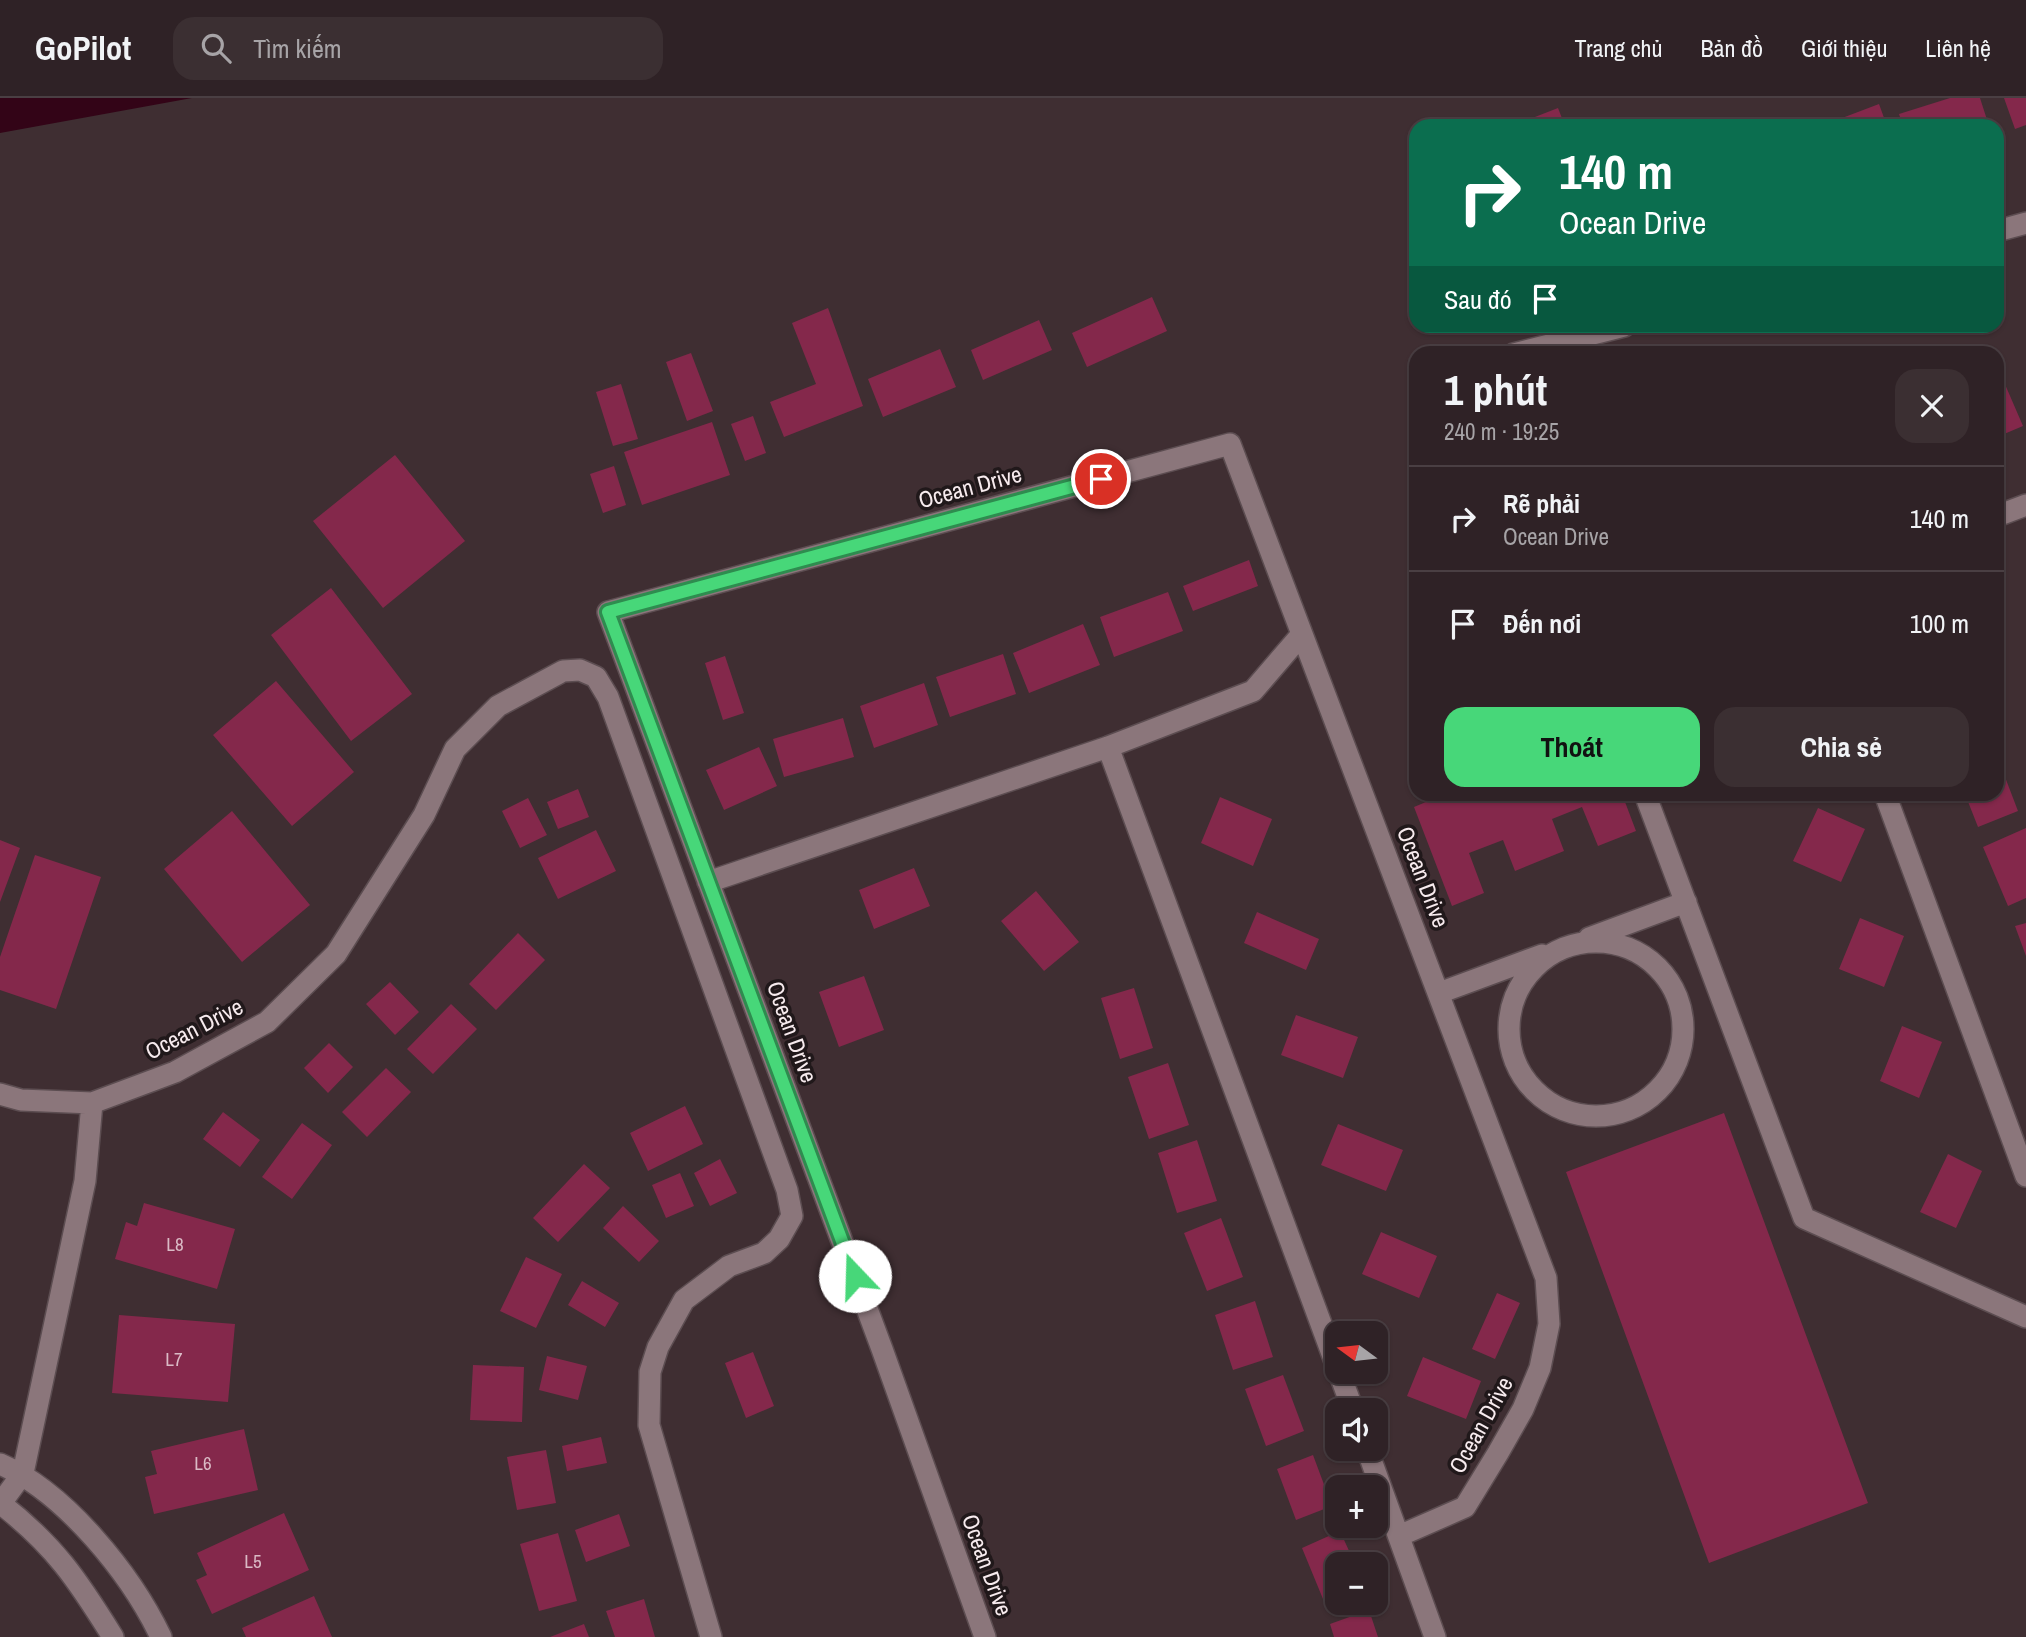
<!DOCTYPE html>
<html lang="vi">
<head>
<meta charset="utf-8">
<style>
  :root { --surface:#2f2226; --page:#3b2f32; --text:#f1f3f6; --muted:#a7a4a7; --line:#4a3f43; --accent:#47d779 }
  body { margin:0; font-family:"Archivo Narrow",sans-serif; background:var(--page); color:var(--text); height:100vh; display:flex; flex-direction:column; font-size:26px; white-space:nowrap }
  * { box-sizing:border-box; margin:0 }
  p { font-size:23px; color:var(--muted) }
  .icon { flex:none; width:38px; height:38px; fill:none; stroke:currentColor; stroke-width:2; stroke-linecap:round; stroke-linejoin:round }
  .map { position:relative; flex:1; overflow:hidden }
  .side { position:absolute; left:1409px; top:248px; width:595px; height:455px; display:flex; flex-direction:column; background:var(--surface); border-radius:21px; box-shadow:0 2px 5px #0004,0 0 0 2px var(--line) }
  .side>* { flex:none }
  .top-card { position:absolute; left:1409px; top:21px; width:595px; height:214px; border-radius:21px; box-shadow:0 2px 5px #0004,0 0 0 2px var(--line); background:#0b6e4f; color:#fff; overflow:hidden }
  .needle { width:46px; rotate:285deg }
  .controls { position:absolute; left:1325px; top:1223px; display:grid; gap:14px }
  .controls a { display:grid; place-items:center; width:63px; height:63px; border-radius:14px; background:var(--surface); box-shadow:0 2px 5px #0004,0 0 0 2px var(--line); font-size:35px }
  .pin { position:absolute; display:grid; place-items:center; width:60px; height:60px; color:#fff; margin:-30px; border:4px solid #fff; border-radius:50%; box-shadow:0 2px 7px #0007 }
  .me { position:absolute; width:77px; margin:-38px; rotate:339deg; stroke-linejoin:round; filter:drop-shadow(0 0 5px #0008) }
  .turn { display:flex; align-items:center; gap:24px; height:147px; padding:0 35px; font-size:32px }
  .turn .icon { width:91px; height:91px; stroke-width:2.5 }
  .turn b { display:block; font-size:49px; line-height:60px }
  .then { display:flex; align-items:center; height:66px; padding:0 35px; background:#0003; gap:14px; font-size:26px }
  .round { display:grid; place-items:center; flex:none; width:74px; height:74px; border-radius:21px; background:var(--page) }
  .summary { display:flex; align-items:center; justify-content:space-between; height:119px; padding:0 35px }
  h1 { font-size:42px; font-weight:800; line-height:52px }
  .action { display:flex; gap:14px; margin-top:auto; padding:14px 35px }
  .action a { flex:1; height:80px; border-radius:21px; background:var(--accent); color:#111; font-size:28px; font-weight:800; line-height:80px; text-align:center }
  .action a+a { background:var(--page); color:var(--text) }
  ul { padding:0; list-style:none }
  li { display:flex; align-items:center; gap:21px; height:105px; padding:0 35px; border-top:2px solid var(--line) }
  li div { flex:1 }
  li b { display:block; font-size:26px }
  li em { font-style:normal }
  header { display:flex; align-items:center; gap:42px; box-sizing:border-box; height:98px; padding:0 35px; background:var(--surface); border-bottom:2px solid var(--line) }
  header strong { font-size:33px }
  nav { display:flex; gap:38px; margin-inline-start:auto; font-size:24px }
  .search { width:490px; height:63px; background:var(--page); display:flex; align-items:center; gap:18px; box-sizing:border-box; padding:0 24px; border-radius:21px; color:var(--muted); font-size:26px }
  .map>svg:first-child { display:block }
  .water { fill:#330417 }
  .building { fill:#84284b }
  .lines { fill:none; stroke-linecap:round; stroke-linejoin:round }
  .minor-casing { stroke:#5c4d51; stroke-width:24 }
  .minor { stroke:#8b767b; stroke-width:21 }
  .route-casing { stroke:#2e8c4f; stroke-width:18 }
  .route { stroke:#47d779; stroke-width:12 }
  .labels { text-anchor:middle; stroke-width:7; stroke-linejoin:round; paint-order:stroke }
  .number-label { font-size:19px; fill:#dabac5 }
  .street-label { font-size:23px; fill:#f7ebee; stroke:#20181a }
</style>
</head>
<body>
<header>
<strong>GoPilot</strong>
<div class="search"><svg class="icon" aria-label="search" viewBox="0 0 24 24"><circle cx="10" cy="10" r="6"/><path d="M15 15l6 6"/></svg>Tìm kiếm</div>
<nav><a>Trang chủ</a><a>Bản đồ</a><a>Giới thiệu</a><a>Liên hệ</a></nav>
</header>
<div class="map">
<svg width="2026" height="1539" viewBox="0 0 2026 1539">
  <rect width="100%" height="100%" fill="#3f2e32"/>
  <path class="water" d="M0,0H192L0,35Z"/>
  <path class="building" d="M1950,0H1980L1989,28H1903L1899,16Z
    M2004,0H2026V27L2015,31Z
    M1879,6L1887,28H1821Z
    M1558,10L1565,28H1512Z
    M1152,199L1167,233L1087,269L1072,235Z
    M828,210L863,308L784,339L770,304L816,286L792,225Z
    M1039,222L1052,252L983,282L971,252Z
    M940,251L956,289L883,319L868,281Z
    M691,255L713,313L687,323L666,264Z
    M2004,284L2023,328L1997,339V287Z
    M621,286L638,341L613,348L596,294Z
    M753,318L766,355L745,363L731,326Z
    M712,324L730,377L642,407L624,354Z
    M395,357L465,443L383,510L313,423Z
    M614,368L626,407L603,415L590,376Z
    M1249,462L1258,488L1193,513L1183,488Z
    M331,490L412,596L351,643L271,537Z
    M1168,494L1183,533L1114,559L1100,519Z
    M1083,526L1100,567L1029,595L1013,555Z
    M1003,556L1016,596L950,619L936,579Z
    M725,558L744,615L723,622L705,565Z
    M276,583L354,674L292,728L213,637Z
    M924,585L938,627L874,650L860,608Z
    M843,620L854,659L784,679L773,641Z
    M759,649L777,688L724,712L706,672Z
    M1997,658L2018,713L1978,729L1965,696H1997Z
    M578,691L589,719L558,731L547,704Z
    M1445,696H1622L1636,733L1598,748L1582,709L1552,721L1564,753L1515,773L1503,742L1469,755L1484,795L1452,808L1414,709Z
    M1220,699L1272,721L1253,768L1201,745Z
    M528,700L547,737L520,750L502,713Z
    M1818,710L1865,731L1841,784L1793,763Z
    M232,713L310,807L242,864L164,771Z
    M2026,730V800L2008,808L1983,749Z
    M596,732L616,773L558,801L538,760Z
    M0,742L20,750L0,804Z
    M35,757L101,779L56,911L0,892V859Z
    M914,770L930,808L874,831L859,792Z
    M1036,793L1079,844L1044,873L1001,823Z
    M1257,814L1319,841L1306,872L1244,845Z
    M1860,820L1904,838L1884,889L1839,871Z
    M2026,825V858L2015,828Z
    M518,835L545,862L496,912L469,886Z
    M864,878L884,932L839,949L819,894Z
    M390,884L419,914L395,937L366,906Z
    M1134,890L1153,950L1120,961L1101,900Z
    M451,906L477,931L433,976L407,951Z
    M1296,917L1358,939L1343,980L1281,957Z
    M1902,928L1942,944L1919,1000L1880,983Z
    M329,945L353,969L328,995L304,970Z
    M1168,965L1189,1027L1149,1041L1128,979Z
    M386,970L411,994L367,1039L342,1014Z
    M685,1008L703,1046L648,1073L630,1035Z
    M223,1014L260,1042L240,1069L203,1041Z
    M1724,1015L1868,1405L1709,1465L1566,1074Z
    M302,1025L332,1047L292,1101L262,1079Z
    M1338,1026L1403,1052L1386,1093L1321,1067Z
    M1197,1042L1217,1103L1177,1115L1158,1055Z
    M1948,1056L1982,1073L1956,1130L1920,1114Z
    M720,1061L737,1095L710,1108L694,1075Z
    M584,1066L610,1090L558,1144L533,1120Z
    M680,1075L694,1108L666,1120L652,1087Z
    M144,1105L235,1131L217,1191L115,1161L126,1124L137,1128Z
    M623,1108L659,1143L639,1164L603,1130Z
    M1221,1120L1243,1179L1207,1193L1184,1135Z
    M1381,1134L1437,1158L1419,1200L1362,1176Z
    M526,1159L562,1176L536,1230L500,1213Z
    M582,1183L619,1205L605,1229L568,1207Z
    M1497,1195L1520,1205L1495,1261L1472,1251Z
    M1255,1203L1273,1259L1233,1272L1215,1217Z
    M119,1217L235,1226L228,1304L112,1295Z
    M753,1254L774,1308L746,1320L725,1265Z
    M547,1258L587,1268L578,1302L539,1292Z
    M1423,1259L1481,1283L1466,1321L1407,1298Z
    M473,1267L524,1269L522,1324L470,1322Z
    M1283,1277L1304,1333L1266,1348L1245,1291Z
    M244,1331L258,1392L154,1416L145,1379L157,1376L151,1353Z
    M601,1339L607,1365L567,1373L562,1348Z
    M546,1352L556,1405L517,1412L507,1359Z
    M1313,1357L1332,1408L1296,1422L1277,1371Z
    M284,1415L309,1472L212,1516L196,1482L207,1477L197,1455Z
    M619,1416L630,1448L586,1464L575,1432Z
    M1340,1433L1355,1466H1337V1495L1323,1501L1302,1450Z
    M558,1435L577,1503L539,1513L520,1446Z
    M314,1498L332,1539H246L242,1530Z
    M644,1501L655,1539H615L606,1513Z
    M1369,1512L1378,1539H1334L1330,1526Z
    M584,1526L589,1539H550Z"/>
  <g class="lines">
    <g class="minor-casing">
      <path id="minor" d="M1997,133L2026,125
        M1514,256L1624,228
        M1997,418L2026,407
        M1108,649L1337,1269
        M1645,696L1804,1120L2026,1219
        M1885,696L2026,1078
        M708,784L1108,649L1253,593L1302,536
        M1589,840L1686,804
        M1509 931a87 87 0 1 1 174 0a87 87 0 1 1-174 0Z
        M1439,895L1542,857
        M0,996L21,1002L92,1005L175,974L267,924L336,856L424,717L455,651L498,608L563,573L580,572L596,579L608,599L787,1092L792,1118L779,1141L764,1155L729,1168L684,1202L658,1249L650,1274L649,1327L711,1539
        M1339,1274L1353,1312
        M1367,1351L1435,1539
        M0,1366C65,1394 131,1476 161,1539
        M0,1405C55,1448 77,1481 113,1539
        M1,1405L23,1375L85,1083L92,1005
        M985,1539L882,1251L608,514L1230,346L1546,1180L1549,1226L1540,1270L1523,1311L1498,1355L1465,1409L1399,1438"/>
    </g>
    <use href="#minor" class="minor"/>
  </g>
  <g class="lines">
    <g class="route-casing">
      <path id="route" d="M855,1178L608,514L1101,381"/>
    </g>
    <use href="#route" class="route"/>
  </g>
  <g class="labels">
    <g class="number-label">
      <text x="175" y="1153">L8</text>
      <text x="174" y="1268">L7</text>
      <text x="203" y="1372">L6</text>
      <text x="253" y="1470">L5</text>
    </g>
    <g class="street-label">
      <text transform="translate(970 389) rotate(-15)" y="8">Ocean Drive</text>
      <text transform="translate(1423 779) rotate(69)" y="8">Ocean Drive</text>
      <text transform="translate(194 931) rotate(-27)" y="8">Ocean Drive</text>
      <text transform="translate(792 934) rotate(70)" y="8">Ocean Drive</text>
      <text transform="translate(1481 1327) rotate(-61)" y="8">Ocean Drive</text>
      <text transform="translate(987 1467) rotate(70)" y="8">Ocean Drive</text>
    </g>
  </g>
</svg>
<div class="controls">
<a><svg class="needle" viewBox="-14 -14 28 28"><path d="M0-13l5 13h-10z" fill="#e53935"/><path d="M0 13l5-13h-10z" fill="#a7a4a7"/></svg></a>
<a><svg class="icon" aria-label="sound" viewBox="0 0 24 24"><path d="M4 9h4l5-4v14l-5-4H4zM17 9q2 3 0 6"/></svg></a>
<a>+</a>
<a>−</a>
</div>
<div class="pin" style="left:1101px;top:381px;background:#d93025"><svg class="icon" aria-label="arrive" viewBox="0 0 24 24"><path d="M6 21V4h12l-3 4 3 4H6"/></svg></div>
<svg class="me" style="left:855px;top:1178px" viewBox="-20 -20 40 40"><circle r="19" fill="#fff"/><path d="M0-13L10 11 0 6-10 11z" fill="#47d779"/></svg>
<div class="top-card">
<div class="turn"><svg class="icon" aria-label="right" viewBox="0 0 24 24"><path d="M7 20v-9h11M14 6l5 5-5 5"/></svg><div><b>140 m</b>Ocean Drive</div></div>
<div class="then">Sau đó<svg class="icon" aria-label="arrive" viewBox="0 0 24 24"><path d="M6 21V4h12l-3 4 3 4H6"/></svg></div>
</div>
<section class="side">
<div class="summary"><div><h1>1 phút</h1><p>240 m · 19:25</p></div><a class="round"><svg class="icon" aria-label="close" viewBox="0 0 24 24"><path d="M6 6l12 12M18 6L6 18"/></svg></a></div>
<ul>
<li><svg class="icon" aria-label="right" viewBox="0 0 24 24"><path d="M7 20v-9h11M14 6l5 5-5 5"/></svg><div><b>Rẽ phải</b><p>Ocean Drive</p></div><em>140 m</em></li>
<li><svg class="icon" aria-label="arrive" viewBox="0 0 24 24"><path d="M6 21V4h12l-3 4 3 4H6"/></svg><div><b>Đến nơi</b></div><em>100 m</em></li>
</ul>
<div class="action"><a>Thoát</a><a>Chia sẻ</a></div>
</section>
</div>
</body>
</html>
